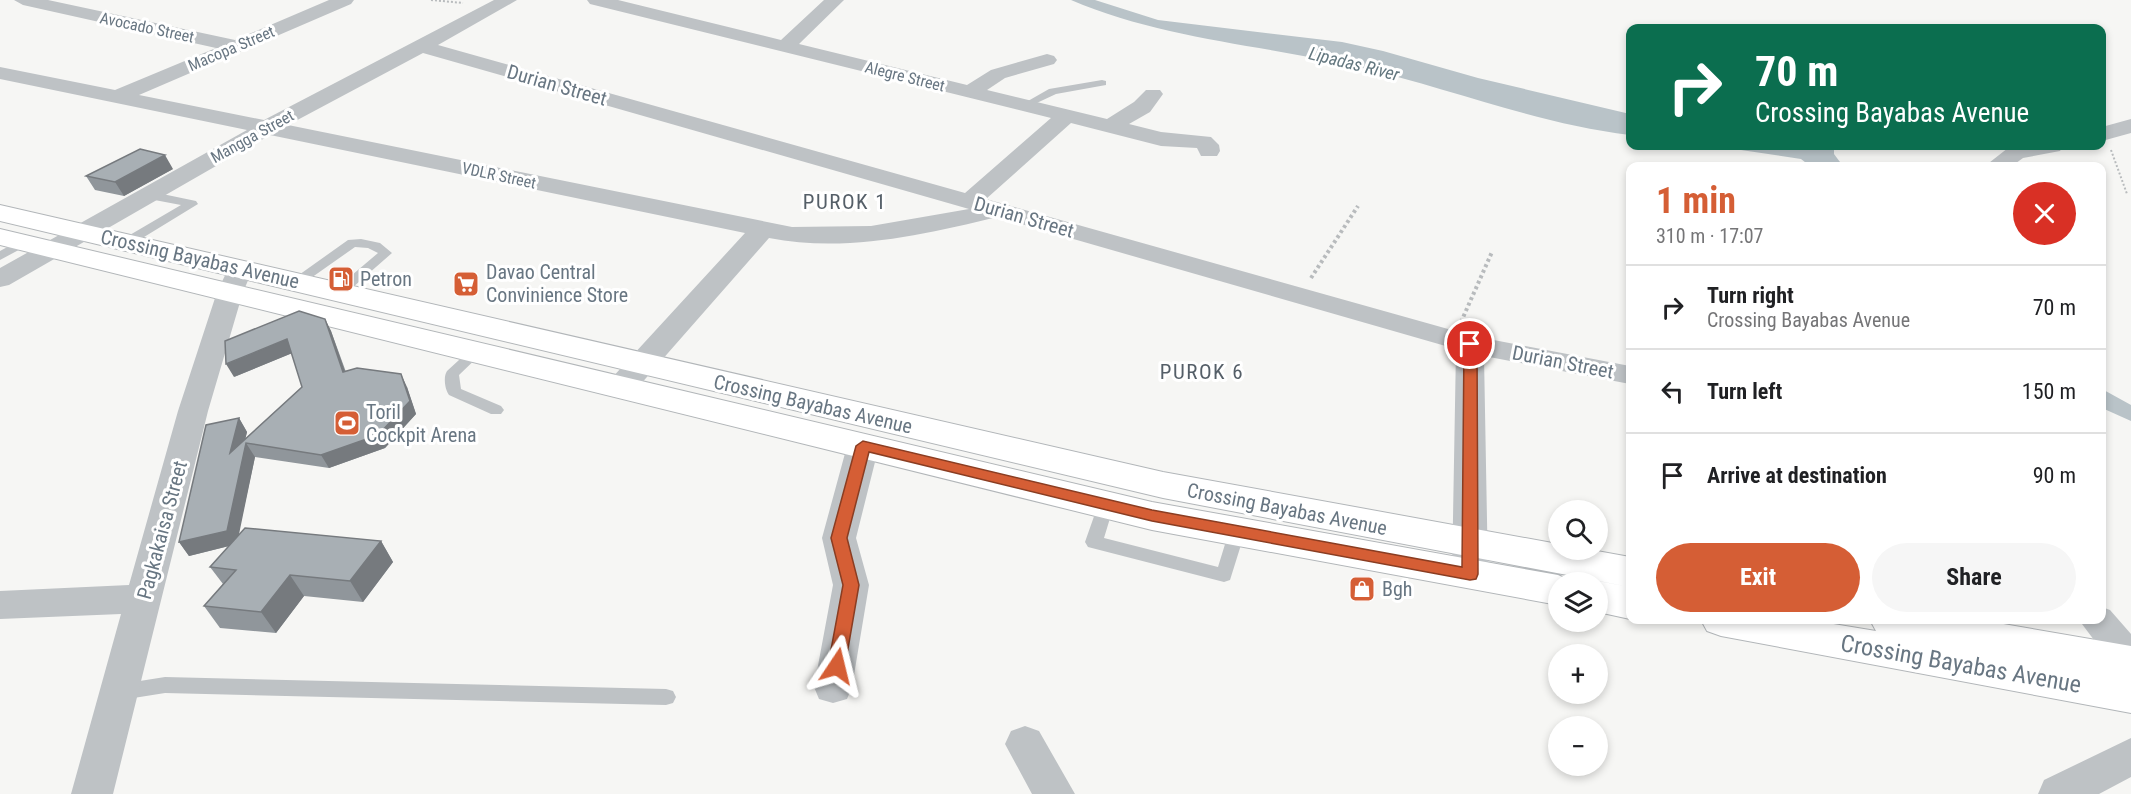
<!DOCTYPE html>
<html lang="en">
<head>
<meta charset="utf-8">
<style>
  :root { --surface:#fff; --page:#f6f6f6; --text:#202124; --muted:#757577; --line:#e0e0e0; --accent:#d55e35 }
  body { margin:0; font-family:"Roboto Condensed",sans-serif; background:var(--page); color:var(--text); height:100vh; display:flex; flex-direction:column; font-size:22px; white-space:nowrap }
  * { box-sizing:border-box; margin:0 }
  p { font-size:20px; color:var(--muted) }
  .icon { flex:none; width:33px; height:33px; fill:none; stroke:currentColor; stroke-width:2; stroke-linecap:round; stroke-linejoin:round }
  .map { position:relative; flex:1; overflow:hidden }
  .sheet { position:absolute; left:1626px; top:162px; width:480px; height:462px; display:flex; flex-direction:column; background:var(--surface); border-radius:12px; box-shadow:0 3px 9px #0003 }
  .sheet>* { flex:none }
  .hud { position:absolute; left:1626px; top:24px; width:480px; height:126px; border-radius:12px; box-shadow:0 3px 9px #0003; background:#0b6e4f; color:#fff; overflow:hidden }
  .buttons { position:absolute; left:1548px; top:500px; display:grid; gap:12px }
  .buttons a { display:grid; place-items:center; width:60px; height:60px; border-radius:50%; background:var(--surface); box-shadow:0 3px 9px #0003; font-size:30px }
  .pin { position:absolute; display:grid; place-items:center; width:51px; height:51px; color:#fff; margin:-26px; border:3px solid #fff; border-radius:50%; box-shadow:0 2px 6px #0007 }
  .me { position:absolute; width:66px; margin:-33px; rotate:10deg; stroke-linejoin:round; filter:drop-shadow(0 0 4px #0008) }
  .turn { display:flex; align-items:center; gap:21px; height:126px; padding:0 30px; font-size:27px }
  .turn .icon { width:78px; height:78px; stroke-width:2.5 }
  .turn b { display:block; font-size:42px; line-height:51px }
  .round { display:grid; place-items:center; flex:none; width:63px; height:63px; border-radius:32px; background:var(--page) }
  .summary { display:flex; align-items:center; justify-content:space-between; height:102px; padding:0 30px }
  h1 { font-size:36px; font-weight:700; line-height:45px; color:var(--accent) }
  .cta { display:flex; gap:12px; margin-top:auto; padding:12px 30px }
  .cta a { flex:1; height:69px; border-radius:36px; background:var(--accent); color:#fff; font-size:24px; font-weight:700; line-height:69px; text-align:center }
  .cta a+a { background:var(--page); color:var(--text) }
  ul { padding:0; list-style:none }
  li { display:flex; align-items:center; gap:18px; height:84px; padding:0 30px; border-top:2px solid var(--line) }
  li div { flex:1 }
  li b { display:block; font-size:22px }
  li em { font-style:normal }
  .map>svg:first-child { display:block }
  .water { fill:#b9c3c8 }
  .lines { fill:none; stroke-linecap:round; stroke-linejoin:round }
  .primary-casing { stroke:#b2b6b9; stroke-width:2 }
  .path-far1 { stroke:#b8bbbd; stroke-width:2; stroke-dasharray:2 2; stroke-linecap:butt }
  .path { stroke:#b8bbbd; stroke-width:4; stroke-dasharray:3 3; stroke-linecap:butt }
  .service { fill:#bec2c5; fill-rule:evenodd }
  .minor { fill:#bec2c5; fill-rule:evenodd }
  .primary { fill:#fff; fill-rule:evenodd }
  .wall { fill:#90969b }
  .shaded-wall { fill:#767a7e }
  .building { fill:#a8afb4; stroke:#767a7e; stroke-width:1.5 }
  .route { fill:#d55e35; stroke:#8a3d22; stroke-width:1.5 }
  .labels { text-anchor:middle; stroke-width:6; stroke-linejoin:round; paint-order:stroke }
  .far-street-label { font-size:16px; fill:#687682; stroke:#fff }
  .far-water-label { font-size:18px; font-style:italic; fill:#63777f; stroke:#fff }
  .street-label { font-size:20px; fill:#687682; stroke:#fff }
  .poi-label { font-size:20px; fill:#687682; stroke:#fff; text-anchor:start }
  .neighbourhood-label { font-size:21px; letter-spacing:1.5px; fill:#555f68; stroke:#fff }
  .near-street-label { font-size:24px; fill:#687682; stroke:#fff }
</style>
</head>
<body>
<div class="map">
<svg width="2131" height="794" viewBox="0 0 2131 794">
  <rect width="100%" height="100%" fill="#f6f6f4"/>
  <path class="water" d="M1071,0H1095L1158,20L1342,42L1383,51L1478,78L1630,114V135C1537,124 1450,88 1358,67C1263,45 1162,39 1071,0Z
    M1714,146H1834V154L1843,166H1810L1801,159Z
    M2102,389L2131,405V421L2102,408Z"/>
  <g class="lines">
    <g class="primary-casing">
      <path id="primary" d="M0,205L1163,472L1558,544V549H1586L1630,557V587L1163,498L0,221Z
        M0,229L1152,502L1558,575L1573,582H1558V605L1152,530L0,245Z
        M1598,581L1630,587V619L1598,612Z
        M1701,620H1809L1876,631L1870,620H1980L2131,646V713L1721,636L1707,631Z"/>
    </g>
    <path class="path-far1" d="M431,0L463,3
      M2111,150L2127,194"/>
    <path class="path" d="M1311,278L1358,206
      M1461,322L1492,252"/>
    <path class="service" d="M1102,80L1106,81V85L1056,94L1026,108L1021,105L1049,89Z
      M148,191L196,201L198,204L131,245H123V239L181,205L144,198V192Z
      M24,238L30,242L28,245L0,260V251Z
      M361,239L380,243L392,253L344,295H334L332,292L378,253L368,248L355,247L301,285H291L289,282L348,240Z
      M476,348L483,352L459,375L461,389L501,406L504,410L501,414H491L449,395C445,390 443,377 447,371L471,349Z
      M1106,499L1112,501L1114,505L1104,538L1218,567L1230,528H1242L1245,532L1230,580L1224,582L1088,547L1085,542L1098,505L1100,501Z
      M165,677L666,689L673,691L676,697L673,703L666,705L165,693L121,700L114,698L111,692L114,686L121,684Z"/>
    <path class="minor" d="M14,0H48L235,40L329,0H354L351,4L139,95L264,120L494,0H517L438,45L965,193L1051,118L590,4L587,0H618L781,40L824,0H844L799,44L967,85L991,70L1047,54L1054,56L1057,60L1054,64L1005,78L987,90L1107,119L1134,102L1146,90H1160L1163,94L1150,112L1129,124L1161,132L1211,137L1219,145L1220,151L1217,156H1201L1197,148L1161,146L1071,123L986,199L1473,336L1630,366V384L1484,356L1488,574L1482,584L1470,588L1458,584L1452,574L1456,349L997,217C923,235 845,253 769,238L632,394L621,397L610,394L606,387L610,380L745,233L270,135L9,285L0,287V268L247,130L0,79V67L115,90L216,48L23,5ZM423,53L969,209L871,226L792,227L288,125Z
      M2131,119V133L2102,141V127Z
      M2020,146H2063L2060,151L2023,158L2012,166H1985L2008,148Z
      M240,261L249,263L253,269L243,292L208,411L113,794H71L121,614L0,619V591L129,585L178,411L217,292L231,263Z
      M863,435L874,438L879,446L856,538L869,585L852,687L847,699L833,703L819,699L814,687L833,585L822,538L847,446L852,438Z
      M2102,607L2110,610L2131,634V677L2118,672L2079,620H2102Z
      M1025,726L1039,731L1075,794H1032L1005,744L1011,731Z
      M2131,738V777L2099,794H2038L2044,780Z"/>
    <use href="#primary" class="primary"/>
  </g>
  <path class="wall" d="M173,169L124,196L95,190L86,176Z
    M325,319L331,331L346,372L407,387L416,414L385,448L329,468L255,457L238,535L381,541L393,562L363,602L304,596L276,633L220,628L204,606L223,584L210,567L229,546L189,556L179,542L239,418L247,432L245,439L302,387L292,353L234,377Z"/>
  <path class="shaded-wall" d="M165,155L173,169L124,196L115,182Z
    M325,319L331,331L350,386L343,372Z
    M287,339L295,352L234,377L226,364Z
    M401,374L407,387L416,414L385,448L329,468L321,455Z
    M239,418L247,432L239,466L230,453Z
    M246,443L255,457L237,544L189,556L179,542Z
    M381,541L393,562L363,602L350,581Z
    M290,575L304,596L276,633L261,612Z"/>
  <path class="building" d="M140,149L165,155L115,182L86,176Z
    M299,311L325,319L343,372L357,368L401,374L410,401L378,435L321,455L246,443L227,531L179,542L206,425L239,418L230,453L302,387L287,339L226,364L225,341Z
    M245,528L381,541L350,581L290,575L261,612L204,606L236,570L210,567Z"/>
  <path class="route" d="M1470,340L1477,344L1478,574L1476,579L1470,580L1152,521L869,452L847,538L859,585L845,666L843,671L837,674L830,671L828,666L843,585L831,538L856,446L863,441L1152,510L1462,567L1464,344Z"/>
  <defs>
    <g id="fuel-square" transform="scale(1.35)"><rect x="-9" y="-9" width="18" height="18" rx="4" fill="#d55e35" stroke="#fff"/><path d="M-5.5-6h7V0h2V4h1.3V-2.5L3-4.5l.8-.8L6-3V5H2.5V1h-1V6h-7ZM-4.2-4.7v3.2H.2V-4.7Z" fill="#fff"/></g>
    <g id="supermarket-square" transform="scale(1.35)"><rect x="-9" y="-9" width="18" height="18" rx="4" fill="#d55e35" stroke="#fff"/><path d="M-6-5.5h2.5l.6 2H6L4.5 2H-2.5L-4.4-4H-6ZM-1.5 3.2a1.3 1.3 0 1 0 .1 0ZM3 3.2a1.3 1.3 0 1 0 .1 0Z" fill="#fff"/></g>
    <g id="stadium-square" transform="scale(1.35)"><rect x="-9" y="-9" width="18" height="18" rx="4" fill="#d55e35" stroke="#fff"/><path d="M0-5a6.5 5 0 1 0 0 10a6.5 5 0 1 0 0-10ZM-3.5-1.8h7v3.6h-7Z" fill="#fff"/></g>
    <g id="shop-square" transform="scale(1.35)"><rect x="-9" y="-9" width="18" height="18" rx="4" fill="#d55e35" stroke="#fff"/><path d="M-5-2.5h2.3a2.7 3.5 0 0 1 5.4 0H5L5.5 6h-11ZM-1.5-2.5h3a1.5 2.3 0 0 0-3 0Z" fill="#fff"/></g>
  </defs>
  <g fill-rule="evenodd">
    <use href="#fuel-square" x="341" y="279"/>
    <use href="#supermarket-square" x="466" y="284"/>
    <use href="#stadium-square" x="347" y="423"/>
    <use href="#shop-square" x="1362" y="589"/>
  </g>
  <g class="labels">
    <g class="far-street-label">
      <text transform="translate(147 27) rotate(12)" y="6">Avocado Street</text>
      <text transform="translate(231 48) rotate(-23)" y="6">Macopa Street</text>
      <text transform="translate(905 76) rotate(14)" y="6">Alegre Street</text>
      <text transform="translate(252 136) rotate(-29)" y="6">Mangga Street</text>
      <text transform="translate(499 175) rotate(12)" y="6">VDLR Street</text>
    </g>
    <g class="far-water-label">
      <text transform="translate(1354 64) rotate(14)" y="6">Lipadas River</text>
    </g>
    <g class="street-label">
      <text transform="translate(557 85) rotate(16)" y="7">Durian Street</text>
      <text transform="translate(1024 217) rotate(16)" y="7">Durian Street</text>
      <text transform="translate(200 259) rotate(13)" y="7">Crossing Bayabas Avenue</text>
      <text transform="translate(1563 362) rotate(11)" y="7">Durian Street</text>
      <text transform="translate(813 404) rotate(13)" y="7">Crossing Bayabas Avenue</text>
      <text transform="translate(1287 509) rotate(11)" y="7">Crossing Bayabas Avenue</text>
      <text transform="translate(162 530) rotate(-75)" y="7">Pagkakaisa Street</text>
    </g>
    <g class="poi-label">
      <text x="486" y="279">Davao Central<tspan x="486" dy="23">Convinience Store</tspan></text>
      <text x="360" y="286">Petron</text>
      <text x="366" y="419">Toril<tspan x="366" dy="23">Cockpit Arena</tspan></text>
      <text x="1382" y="596">Bgh</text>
    </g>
    <g class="neighbourhood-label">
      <text x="845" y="209">PUROK 1</text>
      <text x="1202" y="379">PUROK 6</text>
    </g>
    <g class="near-street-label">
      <text transform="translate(1961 664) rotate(10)" y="8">Crossing Bayabas Avenue</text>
    </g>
  </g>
</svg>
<div class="buttons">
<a><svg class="icon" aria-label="search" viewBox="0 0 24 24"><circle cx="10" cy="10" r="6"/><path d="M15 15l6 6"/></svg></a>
<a><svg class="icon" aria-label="layers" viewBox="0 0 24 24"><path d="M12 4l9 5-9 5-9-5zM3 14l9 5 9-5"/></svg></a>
<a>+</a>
<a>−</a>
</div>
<div class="pin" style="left:1470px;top:344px;background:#d93025"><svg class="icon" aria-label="arrive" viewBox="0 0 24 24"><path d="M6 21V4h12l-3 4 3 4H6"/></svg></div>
<svg class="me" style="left:837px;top:666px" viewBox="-20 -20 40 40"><path d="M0-17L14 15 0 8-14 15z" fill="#d55e35" stroke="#fff" stroke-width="4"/></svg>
<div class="hud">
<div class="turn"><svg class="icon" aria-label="right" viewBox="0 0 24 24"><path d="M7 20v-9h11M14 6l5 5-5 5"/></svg><div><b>70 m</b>Crossing Bayabas Avenue</div></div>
</div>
<section class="sheet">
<div class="summary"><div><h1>1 min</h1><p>310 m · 17:07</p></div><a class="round" style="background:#d93025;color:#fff"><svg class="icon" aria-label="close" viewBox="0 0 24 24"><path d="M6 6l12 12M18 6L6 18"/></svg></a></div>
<ul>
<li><svg class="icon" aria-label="right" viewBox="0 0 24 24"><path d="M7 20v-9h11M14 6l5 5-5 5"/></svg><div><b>Turn right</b><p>Crossing Bayabas Avenue</p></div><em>70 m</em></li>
<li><svg class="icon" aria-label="left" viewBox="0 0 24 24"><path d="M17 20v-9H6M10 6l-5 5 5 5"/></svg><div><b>Turn left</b></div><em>150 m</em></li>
<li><svg class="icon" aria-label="arrive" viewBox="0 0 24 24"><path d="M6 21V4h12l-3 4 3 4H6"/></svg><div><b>Arrive at destination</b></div><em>90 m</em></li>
</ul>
<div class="cta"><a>Exit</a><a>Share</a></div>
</section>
</div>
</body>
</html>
